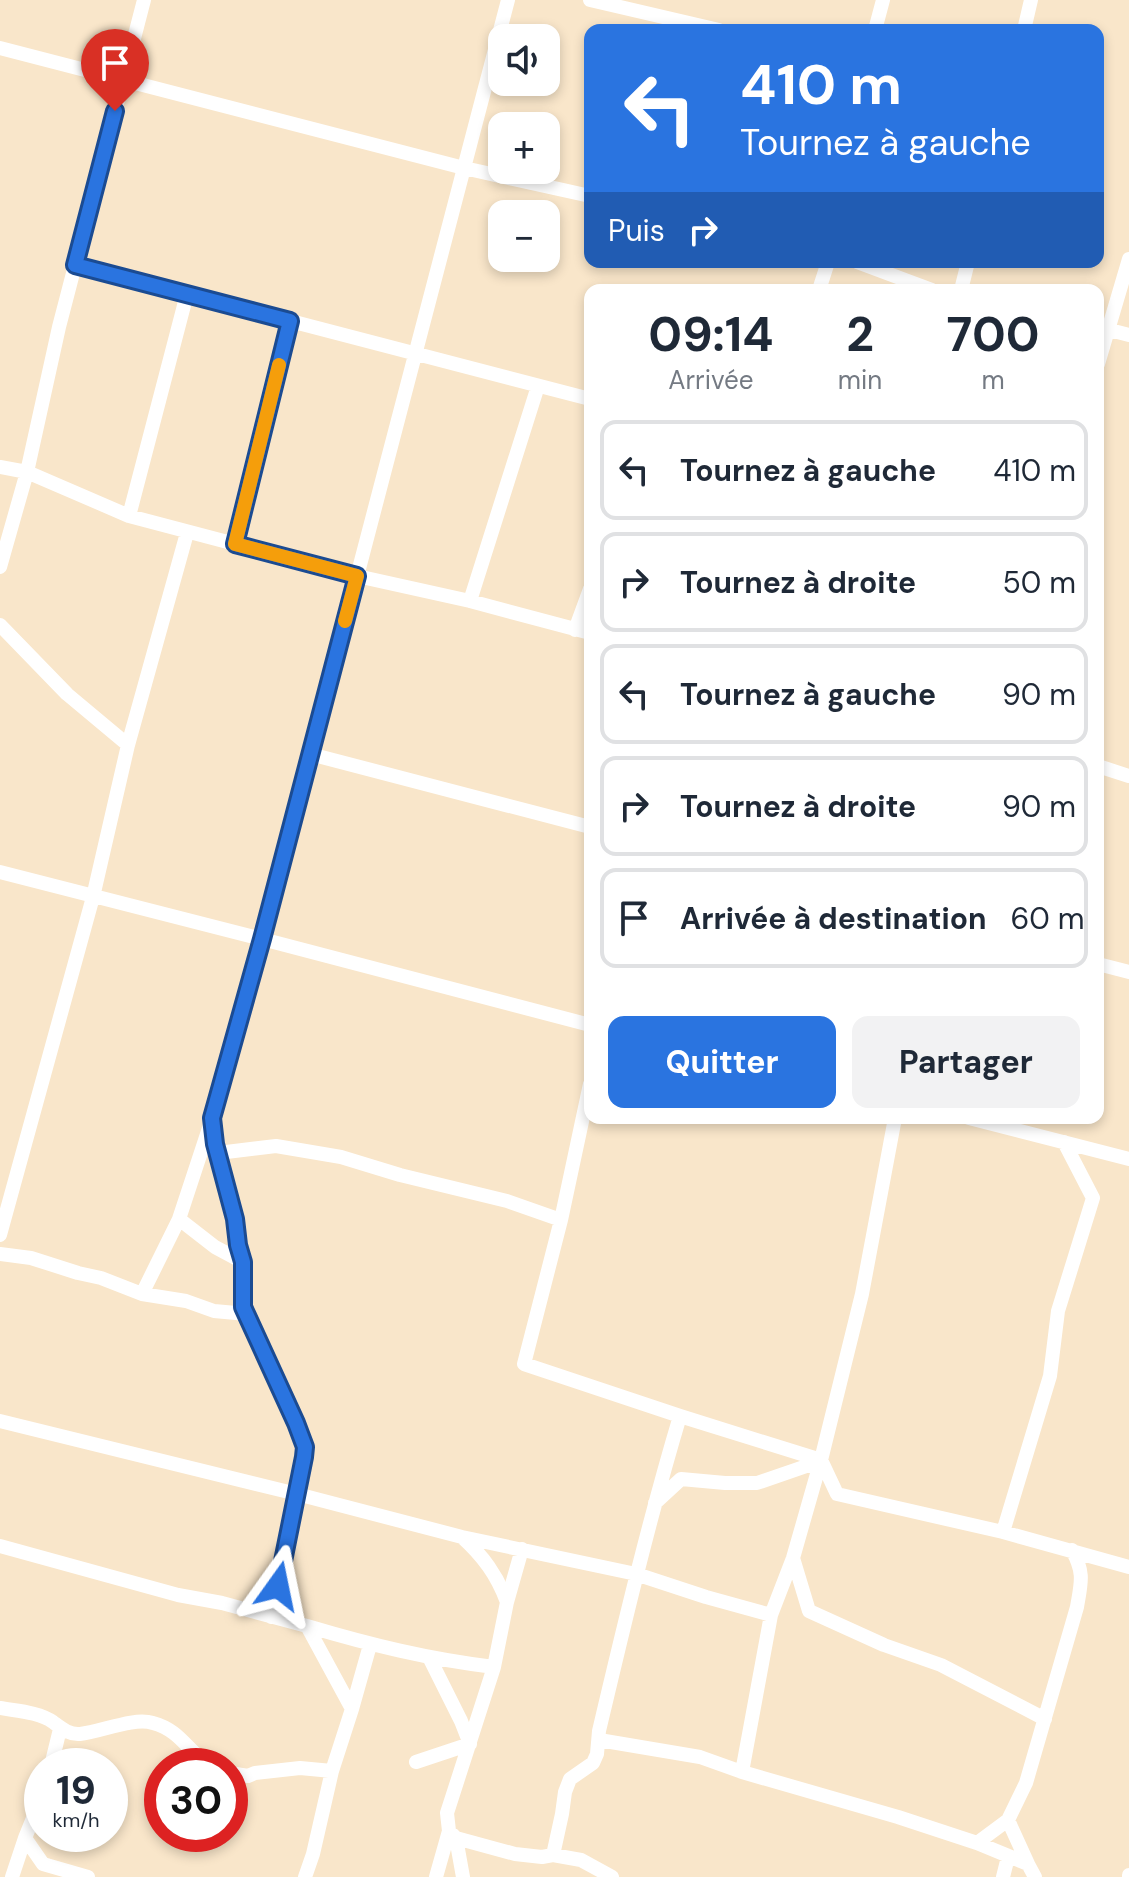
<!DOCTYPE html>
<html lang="fr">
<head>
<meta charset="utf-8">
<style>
  :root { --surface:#fff; --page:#f2f2f3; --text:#1f2937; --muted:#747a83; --line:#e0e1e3; --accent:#2a74e0 }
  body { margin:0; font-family:"DM Sans",sans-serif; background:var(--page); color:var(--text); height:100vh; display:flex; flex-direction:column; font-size:30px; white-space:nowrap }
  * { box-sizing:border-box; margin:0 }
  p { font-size:26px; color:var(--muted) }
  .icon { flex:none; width:44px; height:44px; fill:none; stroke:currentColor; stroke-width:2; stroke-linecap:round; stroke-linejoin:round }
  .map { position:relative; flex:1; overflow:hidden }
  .panel { position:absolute; left:584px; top:284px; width:520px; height:840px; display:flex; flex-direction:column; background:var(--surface); border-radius:16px; box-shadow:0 4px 12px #0003 }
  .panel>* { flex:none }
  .banner { position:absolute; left:584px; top:24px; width:520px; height:244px; border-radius:16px; box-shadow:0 4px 12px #0003; background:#2a74e0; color:#fff; overflow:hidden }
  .tools { position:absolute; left:488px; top:24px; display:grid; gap:16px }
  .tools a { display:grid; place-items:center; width:72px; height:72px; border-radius:16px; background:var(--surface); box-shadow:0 4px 12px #0003; font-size:40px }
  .speed { position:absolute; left:24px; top:1748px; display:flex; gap:16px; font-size:40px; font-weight:700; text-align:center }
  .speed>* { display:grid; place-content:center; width:104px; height:104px; border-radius:50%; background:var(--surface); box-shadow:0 4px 12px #0003; line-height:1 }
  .speed small { font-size:20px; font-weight:400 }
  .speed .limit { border:12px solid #d22; background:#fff; color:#111 }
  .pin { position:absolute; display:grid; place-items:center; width:68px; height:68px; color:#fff; margin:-82px -34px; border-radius:50% 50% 50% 0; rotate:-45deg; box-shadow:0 0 8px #0007 }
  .pin .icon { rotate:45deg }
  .me { position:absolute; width:88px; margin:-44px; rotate:12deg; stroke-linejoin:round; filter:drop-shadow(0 0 6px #0008) }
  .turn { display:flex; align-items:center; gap:28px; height:168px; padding:0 24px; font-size:36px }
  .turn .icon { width:104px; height:104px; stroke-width:2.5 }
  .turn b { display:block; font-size:56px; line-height:68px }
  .then { display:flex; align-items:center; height:76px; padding:0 24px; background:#0003; gap:16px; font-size:30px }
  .eta { display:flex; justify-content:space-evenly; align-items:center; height:136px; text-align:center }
  .eta b { font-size:48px; font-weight:700; line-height:56px }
  .cta { display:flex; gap:16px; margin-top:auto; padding:16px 24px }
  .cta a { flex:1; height:92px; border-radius:16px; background:var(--accent); color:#fff; font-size:32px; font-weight:700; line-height:92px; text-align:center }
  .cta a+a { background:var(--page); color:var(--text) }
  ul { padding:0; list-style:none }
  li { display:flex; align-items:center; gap:24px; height:100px; margin:0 16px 12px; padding:0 8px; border:4px solid var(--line); border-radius:16px }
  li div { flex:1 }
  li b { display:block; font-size:30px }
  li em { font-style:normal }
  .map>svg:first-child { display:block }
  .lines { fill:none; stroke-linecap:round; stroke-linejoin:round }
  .street { stroke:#fff; stroke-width:14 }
  .route-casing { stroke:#1b4b92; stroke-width:20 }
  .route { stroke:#2a74e0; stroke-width:14 }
  .slow { stroke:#f59e0b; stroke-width:14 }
</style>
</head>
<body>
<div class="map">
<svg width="1129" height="1877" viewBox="0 0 1129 1877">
  <rect width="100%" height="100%" fill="#f9e6ca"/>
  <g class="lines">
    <path class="street" d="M590,0L719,30
      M875,30L883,0
      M1024,30L1031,0
      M0,48L464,168L590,196
      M857,262L932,290
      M75,265L590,399
      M819,290L828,262
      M961,290L968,262
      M1098,327L1129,335
      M1098,364L1129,259
      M0,467L27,472L129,516L357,576L470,601L590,633
      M129,516L187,294
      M235,544L290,321
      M0,567L27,472L59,327L144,0
      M470,601L538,386
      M0,625L67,694L128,745
      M575,630L590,589
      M310,754L590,827
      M1098,766L1129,776
      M0,872L262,939L590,1025
      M1098,964L1129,972
      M590,1084L561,1220L524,1364L680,1416L821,1460L837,1494L1003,1532L1129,1567
      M969,1118L1129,1159
      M218,1153L276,1146L341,1157L400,1175L507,1201L561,1220
      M179,1219L215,1247L243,1262
      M0,1235L93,897L128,745L187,533
      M0,1254L31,1258L78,1273L101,1278L142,1294L186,1301L214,1311L247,1314
      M142,1294L179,1219L211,1122
      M0,1421L297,1494L462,1537L636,1574L706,1597L771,1615
      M655,1503L681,1479L725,1483H757L821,1461
      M1003,1532L1050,1376L1058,1311L1093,1198L1064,1142
      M462,1537C483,1556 497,1575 507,1602
      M0,1546L178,1595L222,1603L307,1626L352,1709
      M793,1558L809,1611L884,1645L941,1665L1045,1719
      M271,1617L304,1457L305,1447L296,1423L243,1307V1262L238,1245L235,1219L215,1144L212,1118L262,939L508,0
      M307,1626C371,1645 428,1659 494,1667
      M0,1708C17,1711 39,1712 53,1722C61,1728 69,1735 80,1734C101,1732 133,1717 153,1723C182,1731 187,1752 211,1766
      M599,1740L700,1757L742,1772L771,1615L793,1558L821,1460L862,1294L895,1118
      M416,1762L470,1744L461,1721L430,1659
      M51,1766L60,1729
      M742,1772L898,1817L977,1843L1028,1864L1035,1877
      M230,1773L248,1776L255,1773L300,1768L332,1771L352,1709L370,1645
      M1008,1820L1028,1864
      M452,1834L456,1838L463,1877
      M25,1838L43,1864L88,1877
      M456,1838L515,1854L542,1857L553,1855L581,1860L612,1877
      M977,1843L1008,1820L1026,1783L1077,1607C1081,1583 1085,1573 1072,1550
      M553,1855L562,1814L565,1792L570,1779L593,1763L597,1754L599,1731C624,1625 649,1520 680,1416
      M12,1877L25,1838L42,1796
      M305,1877L313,1854L332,1771
      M436,1877L449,1831L447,1813L494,1667L507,1602L522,1549
      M1003,1877L1008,1857
      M1129,1877V1875"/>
  </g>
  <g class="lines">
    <g class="route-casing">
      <path id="route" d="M115,111L75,265L290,321L235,544L357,576L262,939L212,1118L215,1144L235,1219L238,1245L243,1262V1307L296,1423L305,1447L304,1457L278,1586"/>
    </g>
    <use href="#route" class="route"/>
    <path class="slow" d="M279,365L235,544L357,576L345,621"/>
  </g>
</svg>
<div class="tools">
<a><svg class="icon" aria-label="sound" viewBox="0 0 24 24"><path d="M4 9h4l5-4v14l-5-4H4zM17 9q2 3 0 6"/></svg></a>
<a>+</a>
<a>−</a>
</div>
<div class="speed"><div>19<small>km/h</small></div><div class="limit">30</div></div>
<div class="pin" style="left:115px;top:111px;background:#d93025"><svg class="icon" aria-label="arrive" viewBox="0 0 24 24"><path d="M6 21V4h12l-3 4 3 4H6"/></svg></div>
<svg class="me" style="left:278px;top:1586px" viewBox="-20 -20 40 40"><path d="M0-17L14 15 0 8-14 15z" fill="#2a74e0" stroke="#fff" stroke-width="4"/></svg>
<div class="banner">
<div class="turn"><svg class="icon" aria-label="left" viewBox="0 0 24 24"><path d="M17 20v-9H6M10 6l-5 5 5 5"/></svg><div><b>410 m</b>Tournez à gauche</div></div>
<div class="then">Puis<svg class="icon" aria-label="right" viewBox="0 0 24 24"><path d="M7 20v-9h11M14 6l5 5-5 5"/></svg></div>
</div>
<section class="panel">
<div class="eta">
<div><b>09:14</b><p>Arrivée</p></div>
<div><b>2</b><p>min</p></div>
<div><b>700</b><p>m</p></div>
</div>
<ul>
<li><svg class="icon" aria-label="left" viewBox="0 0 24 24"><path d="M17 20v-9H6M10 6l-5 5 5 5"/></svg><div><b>Tournez à gauche</b></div><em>410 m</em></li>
<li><svg class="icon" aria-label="right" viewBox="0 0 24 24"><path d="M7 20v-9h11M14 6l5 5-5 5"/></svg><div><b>Tournez à droite</b></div><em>50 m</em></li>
<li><svg class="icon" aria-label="left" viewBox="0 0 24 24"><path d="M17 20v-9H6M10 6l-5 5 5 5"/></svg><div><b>Tournez à gauche</b></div><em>90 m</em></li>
<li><svg class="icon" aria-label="right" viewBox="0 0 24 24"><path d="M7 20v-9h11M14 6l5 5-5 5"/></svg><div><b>Tournez à droite</b></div><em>90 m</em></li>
<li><svg class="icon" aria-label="arrive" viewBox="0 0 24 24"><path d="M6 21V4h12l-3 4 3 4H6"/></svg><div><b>Arrivée à destination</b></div><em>60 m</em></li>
</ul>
<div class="cta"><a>Quitter</a><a>Partager</a></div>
</section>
</div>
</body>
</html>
